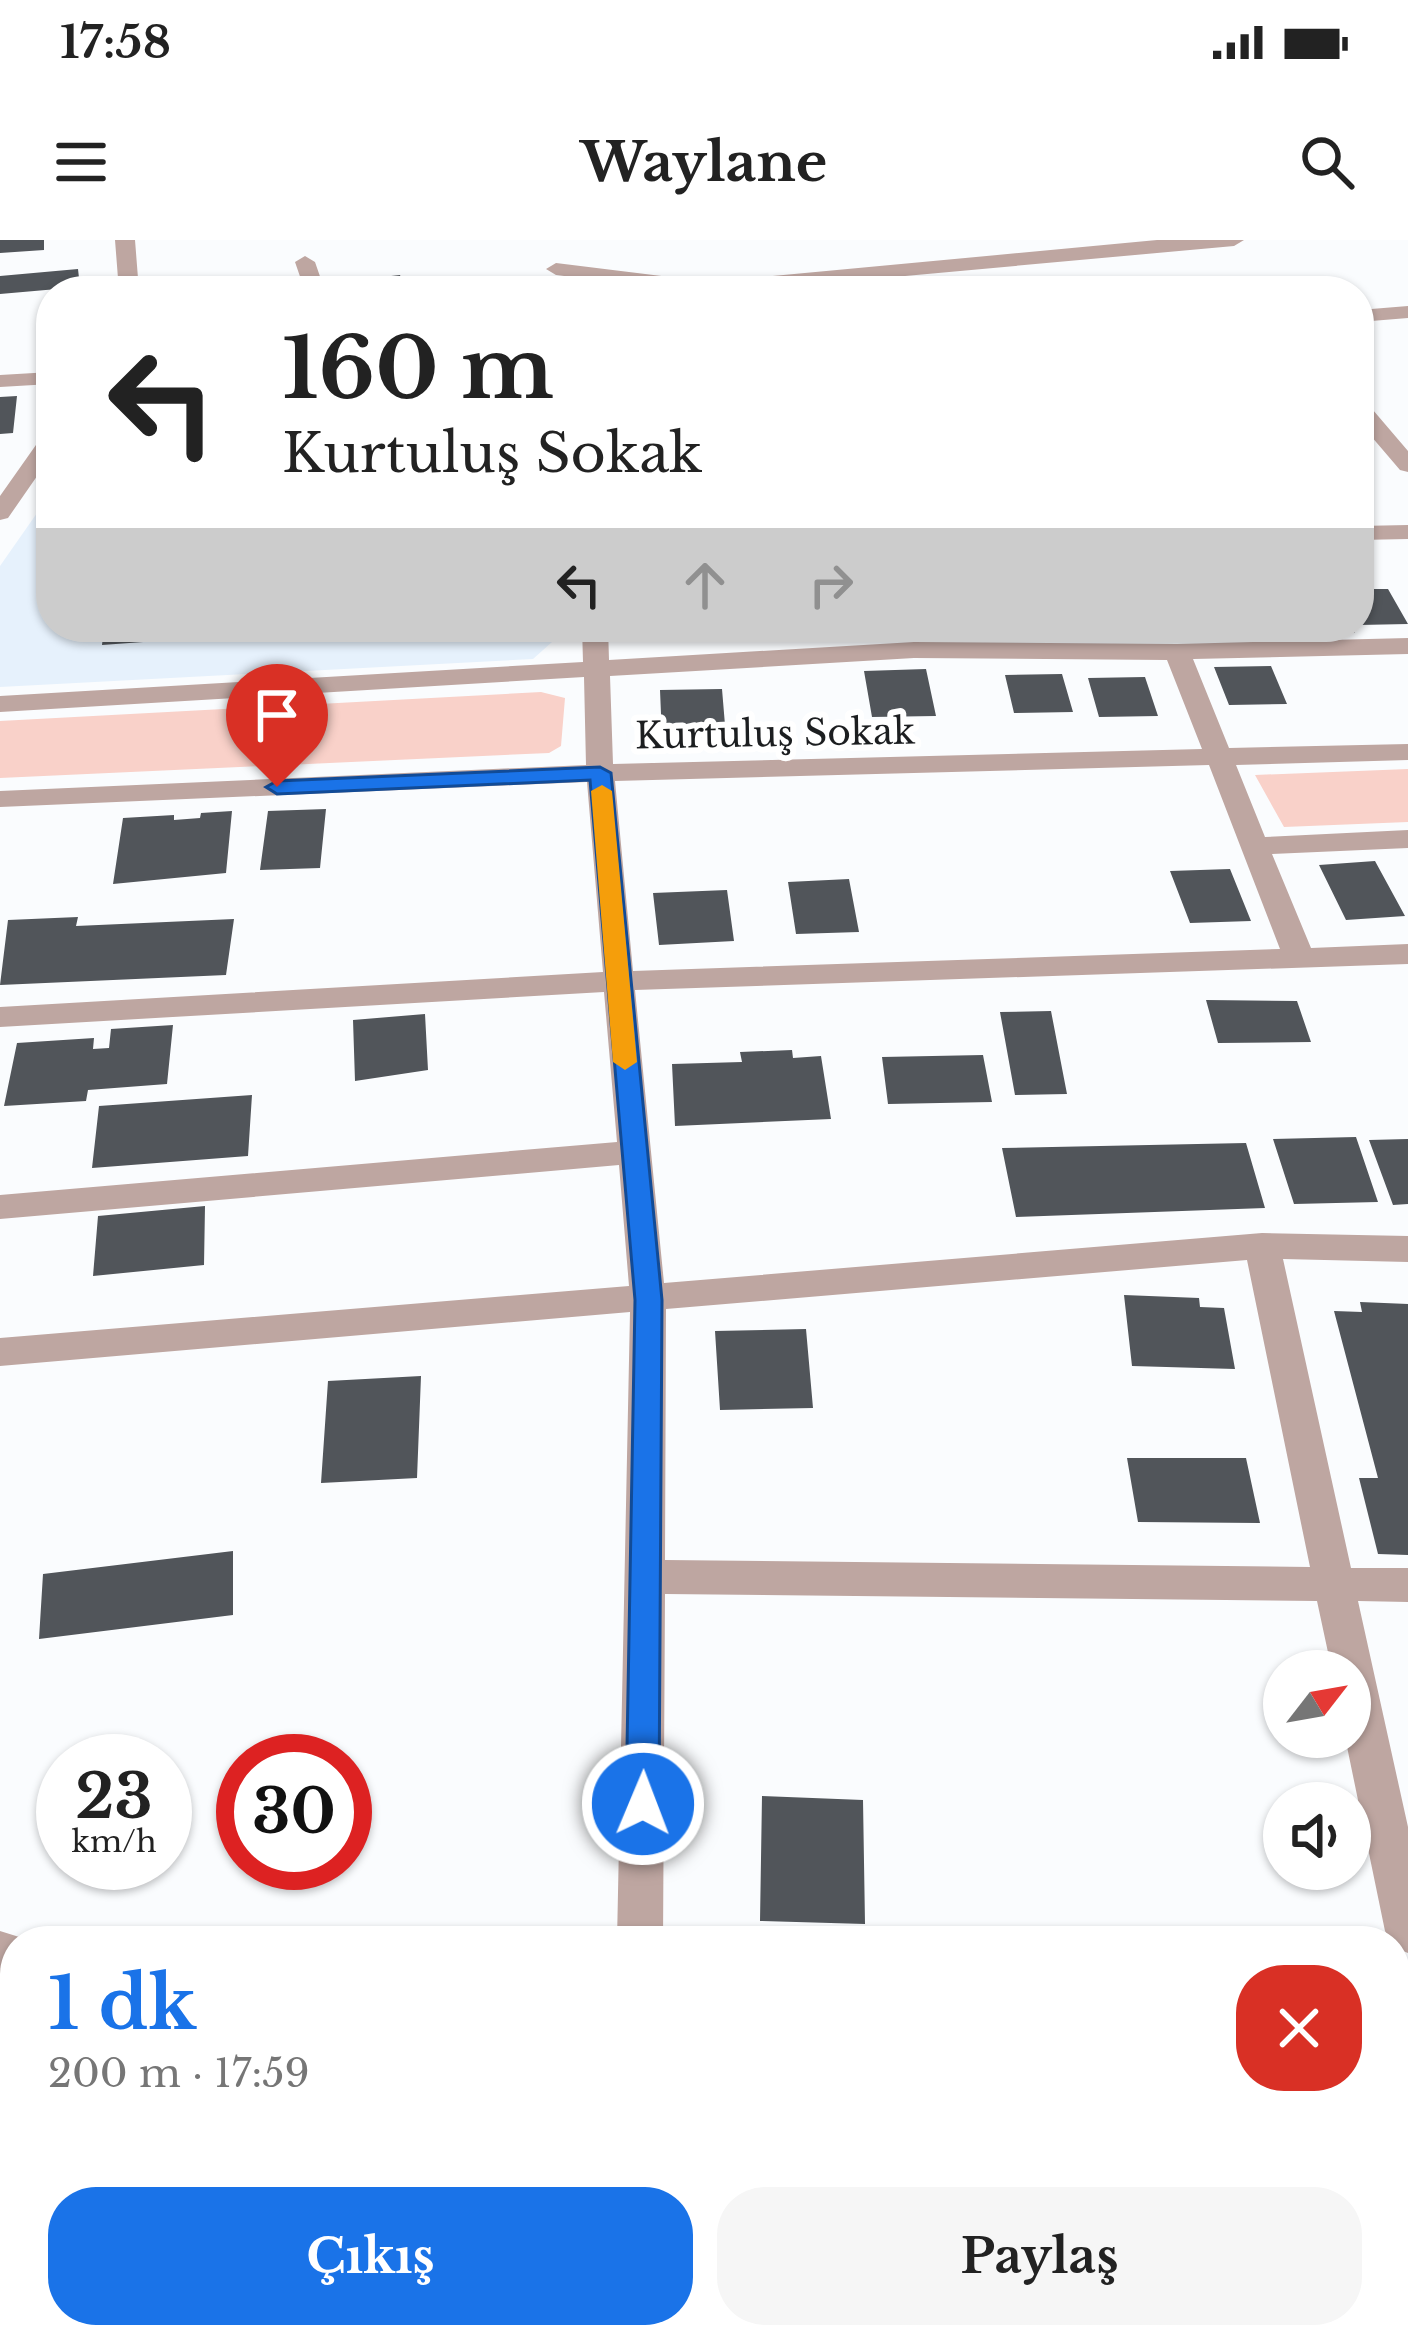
<!DOCTYPE html>
<html lang="tr">
<head>
<meta charset="utf-8">
<style>
  :root { --surface:#fff; --page:#f6f6f6; --text:#222; --muted:#767676; --accent:#1a73e8 }
  body { margin:0; font-family:"Libre Baskerville",serif; background:var(--page); color:var(--text); height:100vh; display:flex; flex-direction:column; font-size:45px; white-space:nowrap }
  * { box-sizing:border-box; margin:0 }
  p { font-size:39px; color:var(--muted) }
  .icon { flex:none; width:66px; height:66px; fill:none; stroke:currentColor; stroke-width:2; stroke-linecap:round; stroke-linejoin:round }
  .map { position:relative; flex:1; overflow:hidden }
  .panel { position:absolute; left:0px; top:1686px; width:1410px; height:423px; display:flex; flex-direction:column; background:var(--surface); border-radius:48px 48px 0 0; box-shadow:0 3px 9px #0004 }
  .panel>* { flex:none }
  .banner { position:absolute; left:36px; top:36px; width:1338px; height:366px; border-radius:48px; box-shadow:0 3px 9px #0004; background:#fff; color:var(--text); overflow:hidden }
  .needle { width:78px; rotate:59deg }
  .buttons { position:absolute; left:1263px; top:1410px; display:grid; gap:24px }
  .buttons a { display:grid; place-items:center; width:108px; height:108px; border-radius:50%; background:var(--surface); box-shadow:0 3px 9px #0004; font-size:60px }
  .speed { position:absolute; left:36px; top:1494px; display:flex; gap:24px; font-size:60px; font-weight:700; text-align:center }
  .speed>* { display:grid; place-content:center; width:156px; height:156px; border-radius:50%; background:var(--surface); box-shadow:0 3px 9px #0004; line-height:1 }
  .speed small { font-size:30px; font-weight:400 }
  .speed .limit { border:18px solid #d22; background:#fff; color:#111 }
  .pin { position:absolute; display:grid; place-items:center; width:102px; height:102px; color:#fff; margin:-123px -51px; border-radius:50% 50% 50% 0; rotate:-45deg; box-shadow:0 0 12px #0007 }
  .pin .icon { rotate:45deg }
  .me { position:absolute; width:132px; margin:-66px; rotate:1deg; stroke-linejoin:round; filter:drop-shadow(0 0 9px #0008) }
  .turn { display:flex; align-items:center; gap:42px; height:252px; padding:0 48px; font-size:54px }
  .turn .icon { width:156px; height:156px; stroke-width:2.5 }
  .turn b { display:block; font-size:84px; line-height:102px }
  .lanes { display:flex; align-items:center; height:114px; padding:0 48px; background:#0003; justify-content:center; gap:60px; direction:ltr }
  .lanes .off { opacity:.35 }
  .round { display:grid; place-items:center; flex:none; width:126px; height:126px; border-radius:48px; background:var(--page) }
  .headline { display:flex; align-items:center; justify-content:space-between; height:204px; padding:0 48px }
  h1 { font-size:72px; font-weight:700; line-height:90px; color:var(--accent) }
  .action { display:flex; gap:24px; margin-top:auto; padding:24px 48px }
  .action a { flex:1; height:138px; border-radius:48px; background:var(--accent); color:#fff; font-size:48px; font-weight:700; line-height:138px; text-align:center }
  .action a+a { background:var(--page); color:var(--text) }
  .status { display:flex; justify-content:space-between; align-items:center; height:84px; padding:0 60px; background:var(--surface); direction:ltr }
  .status svg { height:33px; fill:currentColor }
  header { display:flex; justify-content:space-between; align-items:center; height:156px; padding:0 48px; background:var(--surface); font-size:54px; font-weight:700 }
  .map>svg:first-child { display:block }
  .built { fill:#e6f1fc }
  .green { fill:#f9d1c9 }
  .building { fill:#51555a }
  .lines { fill:none; stroke-linecap:round; stroke-linejoin:round }
  .minor { fill:#bea6a1; fill-rule:evenodd }
  .route { fill:#1a73e8; stroke:#114b97; stroke-width:3 }
  .slow { fill:#f59e0b }
  .labels { text-anchor:middle; stroke-width:12; stroke-linejoin:round; paint-order:stroke }
  .far-street-label { font-size:36px; fill:#1c1e20; stroke:#fff }
</style>
</head>
<body>
<div class="status"><b>17:58</b><svg viewBox="0 0 49 12"><path d="M0 12V9h3v3zM5 12V6h3v6zM10 12V3h3v9zM15 12V0h3v12zM26 1h20v11H26zM47 4h2v5h-2z"/></svg></div>
<header><svg class="icon" aria-label="menu" viewBox="0 0 24 24"><path d="M4 6h16M4 12h16M4 18h16"/></svg>Waylane<svg class="icon" aria-label="search" viewBox="0 0 24 24"><circle cx="10" cy="10" r="6"/><path d="M15 15l6 6"/></svg></header>
<div class="map">
<svg width="1408" height="2107" viewBox="0 0 1408 2107">
  <rect width="100%" height="100%" fill="#fafcfe"/>
  <path class="built" d="M51,253V387H561V394L533,419L0,447V326Z"/>
  <path class="green" d="M541,452L565,458L561,506L549,513L0,538V481Z
    M1408,529V582L1284,587L1255,535Z
    M230,2094H573V2107H231Z"/>
  <path class="building" d="M0,0H44V10L0,13Z
    M78,29L80,47L0,54V36Z
    M400,35L406,51H341L338,42Z
    M17,156L13,193L0,194V157Z
    M1359,349H1388L1408,384L1359,385Z
    M104,387H212V397L102,405Z
    M251,387H322L323,391L251,395Z
    M1094,387H1149L1152,393L1096,394Z
    M1160,387H1215L1219,398L1164,399Z
    M1298,387H1352L1355,393L1301,394Z
    M1271,426L1287,464L1229,465L1214,427Z
    M926,429L936,476L872,477L864,431Z
    M1062,434L1073,472L1014,473L1005,435Z
    M1145,437L1158,476L1099,477L1088,438Z
    M722,449L726,497L662,498L660,450Z
    M326,569L320,628L260,630L268,571Z
    M232,571L226,633L113,644L123,578L174,575V580L200,578L201,573Z
    M1375,621L1405,676L1346,680L1319,625Z
    M1230,629L1251,681L1190,683L1170,631Z
    M849,639L859,692L796,694L788,642Z
    M727,650L734,701L659,705L653,653Z
    M78,677L76,686L234,679L226,735L0,745L8,680Z
    M1206,760L1297,761L1311,802L1218,803Z
    M1051,771L1067,854L1015,855L1000,772Z
    M425,774L428,830L355,841L353,780Z
    M173,785L167,844L88,850L86,861L4,866L17,803L94,798L93,809L109,808L111,789Z
    M792,810L793,818L821,816L831,879L675,886L672,824L742,822L740,812Z
    M983,815L992,862L888,864L882,817Z
    M252,855L248,916L92,928L99,866Z
    M1356,897L1378,962L1294,964L1273,899Z
    M1408,899V964L1393,965L1369,900Z
    M1246,903L1265,968L1016,977L1002,908Z
    M205,966L204,1025L93,1036L98,976Z
    M1124,1055L1199,1058L1200,1067L1224,1068L1235,1129L1132,1126Z
    M1360,1062L1408,1064V1315L1378,1314L1359,1238H1378L1334,1071L1362,1072Z
    M806,1089L813,1168L720,1170L715,1091Z
    M421,1136L417,1238L321,1243L328,1141Z
    M1127,1218H1246L1260,1283L1138,1282Z
    M233,1311V1375L39,1399L43,1334Z
    M762,1556L863,1560L865,1684L760,1681Z"/>
  <g class="lines">
    <path class="minor" d="M115,0H135L139,51H119Z
      M1157,0H1244L1234,6L739,51H686L556,35L546,29L556,23L710,42Z
      M305,16L315,22L325,51H305L295,22Z
      M1408,66V78L1359,82V70Z
      M51,132V144L0,147V135Z
      M1359,161L1367,163L1408,211V232L1400,230L1359,182Z
      M51,193V216L8,278L0,280V256L43,195Z
      M1408,285V299L1359,300V286Z
      M582,387H608L609,420L914,402L1177,404L1408,398V414L1193,419L1229,508L1408,504V520L1236,525L1265,597L1408,590V608L1272,614L1311,708L1408,704V724L635,750L664,1043L1262,993L1408,996V1022L1283,1019L1351,1328H1408V1362L1358,1361L1408,1587V1713L1395,1708L1385,1691L1345,1497H1350V1431H1332L1317,1361L665,1354L663,1701H617L630,1072L0,1126V1098L629,1046L619,925L0,979V955L617,902L604,752L0,787V767L603,732L587,542L0,567V551L586,525L584,437L0,472V456L583,422ZM914,418L1167,420L1202,509L613,524L610,436ZM1209,525L1280,709L633,731L615,541ZM1247,1020L1310,1327L665,1320L666,1069Z
      M0,1691L32,1701H15V1737L0,1735Z
      M1395,1764L1408,1765V1811L1395,1810Z
      M144,2094H196V2107H144Z
      M636,2094H688L689,2107H637Z"/>
  </g>
  <path class="route" d="M600,527L611,533L662,1060L659,1564L654,1575L643,1580L631,1575L626,1564L635,1060L590,540L277,554L266,547L277,541Z"/>
  <path class="slow" d="M602,545L612,551L637,822L625,830L613,822L591,551Z"/>
  <g class="labels">
    <g class="far-street-label">
      <text transform="translate(775 493) rotate(-1)" y="13">Kurtuluş Sokak</text>
    </g>
  </g>
</svg>
<div class="buttons">
<a><svg class="needle" viewBox="-14 -14 28 28"><path d="M0-13l5 13h-10z" fill="#e53935"/><path d="M0 13l5-13h-10z" fill="#767676"/></svg></a>
<a><svg class="icon" aria-label="sound" viewBox="0 0 24 24"><path d="M4 9h4l5-4v14l-5-4H4zM17 9q2 3 0 6"/></svg></a>
</div>
<div class="speed"><div>23<small>km/h</small></div><div class="limit">30</div></div>
<div class="pin" style="left:277px;top:547px;background:#d93025"><svg class="icon" aria-label="arrive" viewBox="0 0 24 24"><path d="M6 21V4h12l-3 4 3 4H6"/></svg></div>
<svg class="me" style="left:643px;top:1564px" viewBox="-20 -20 40 40"><circle r="17" fill="#1a73e8" stroke="#fff" stroke-width="3"/><path d="M0-11L8 9 0 5-8 9z" fill="#fff"/></svg>
<div class="banner">
<div class="turn"><svg class="icon" aria-label="left" viewBox="0 0 24 24"><path d="M17 20v-9H6M10 6l-5 5 5 5"/></svg><div><b>160 m</b>Kurtuluş Sokak</div></div>
<div class="lanes"><svg class="icon" aria-label="left" viewBox="0 0 24 24"><path d="M17 20v-9H6M10 6l-5 5 5 5"/></svg><svg class="icon off" aria-label="ahead" viewBox="0 0 24 24"><path d="M12 20V5M6 11l6-6 6 6"/></svg><svg class="icon off" aria-label="right" viewBox="0 0 24 24"><path d="M7 20v-9h11M14 6l5 5-5 5"/></svg></div>
</div>
<section class="panel">
<div class="headline"><div><h1>1 dk</h1><p>200 m · 17:59</p></div><a class="round" style="background:#d93025;color:#fff"><svg class="icon" aria-label="close" viewBox="0 0 24 24"><path d="M6 6l12 12M18 6L6 18"/></svg></a></div>
<div class="action"><a>Çıkış</a><a>Paylaş</a></div>
</section>
</div>
</body>
</html>
